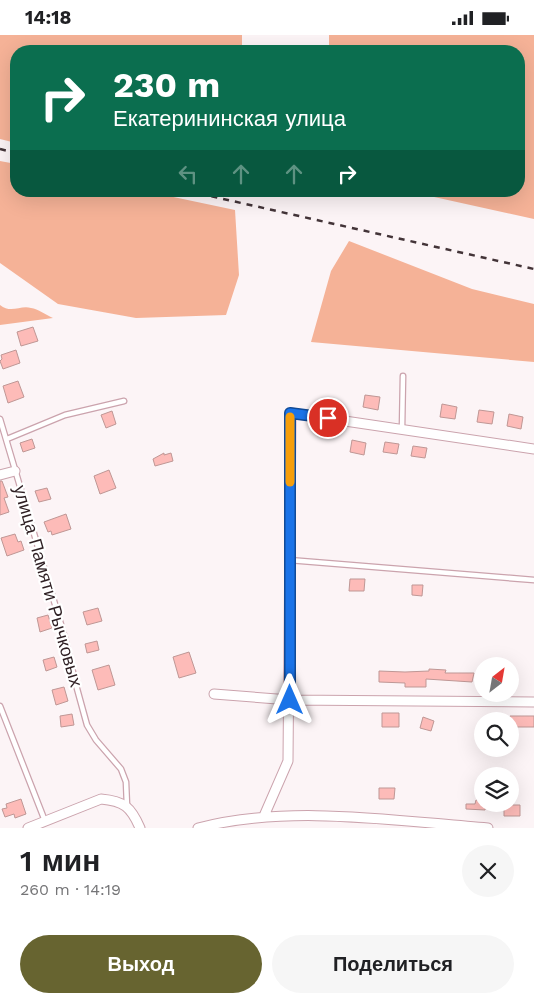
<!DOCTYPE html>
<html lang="ru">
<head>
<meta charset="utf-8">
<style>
  :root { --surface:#fff; --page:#f6f6f6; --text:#202124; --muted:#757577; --accent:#676430 }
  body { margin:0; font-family:"Work Sans",sans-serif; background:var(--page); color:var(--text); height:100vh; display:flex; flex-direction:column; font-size:19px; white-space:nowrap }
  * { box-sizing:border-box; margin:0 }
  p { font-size:16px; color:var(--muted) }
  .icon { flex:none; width:28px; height:28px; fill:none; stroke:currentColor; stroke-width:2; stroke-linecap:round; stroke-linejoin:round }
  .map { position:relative; height:793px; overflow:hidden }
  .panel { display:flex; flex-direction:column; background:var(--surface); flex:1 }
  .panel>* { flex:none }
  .guide { position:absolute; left:10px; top:10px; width:515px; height:152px; border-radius:20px; box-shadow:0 5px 20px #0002; background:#0b6e4f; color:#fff; overflow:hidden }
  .needle { width:32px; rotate:31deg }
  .buttons { position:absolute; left:474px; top:622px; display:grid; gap:10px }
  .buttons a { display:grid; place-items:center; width:45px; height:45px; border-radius:50%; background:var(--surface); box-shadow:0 5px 20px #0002; font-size:25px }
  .pin { position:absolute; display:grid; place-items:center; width:42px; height:42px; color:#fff; margin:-21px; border:2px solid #fff; border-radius:50%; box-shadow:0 1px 5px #0007 }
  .me { position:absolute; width:55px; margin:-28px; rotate:0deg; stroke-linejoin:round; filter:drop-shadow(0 0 4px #0008) }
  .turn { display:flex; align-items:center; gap:18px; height:105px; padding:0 20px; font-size:22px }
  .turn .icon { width:65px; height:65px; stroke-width:2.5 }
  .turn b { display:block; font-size:35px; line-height:42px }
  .lanes { display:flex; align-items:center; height:48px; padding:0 20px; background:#0003; justify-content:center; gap:25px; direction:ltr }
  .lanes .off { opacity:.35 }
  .round { display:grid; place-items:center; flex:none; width:52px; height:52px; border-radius:26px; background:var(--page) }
  .summary { display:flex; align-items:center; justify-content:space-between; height:85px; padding:0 20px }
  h1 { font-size:30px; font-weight:600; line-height:38px }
  .primary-button { display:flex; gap:10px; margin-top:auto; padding:10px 20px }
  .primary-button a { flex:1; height:58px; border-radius:30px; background:var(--accent); color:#fff; font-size:20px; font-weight:600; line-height:58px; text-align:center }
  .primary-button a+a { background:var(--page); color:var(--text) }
  .status { display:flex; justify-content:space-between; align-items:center; height:35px; padding:0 25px; background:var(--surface); direction:ltr }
  .status svg { height:14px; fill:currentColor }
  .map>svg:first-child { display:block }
  .green { fill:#f5b297 }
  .building { fill:#fdbbb8; stroke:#bf9795 }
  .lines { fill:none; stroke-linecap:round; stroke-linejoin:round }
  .service-casing { stroke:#cba3ad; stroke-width:7 }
  .minor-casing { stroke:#cba3ad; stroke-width:11 }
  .service { stroke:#fff; stroke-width:4.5 }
  .minor { stroke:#fff; stroke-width:9 }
  .rail { stroke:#433438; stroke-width:2.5; stroke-dasharray:6 6; stroke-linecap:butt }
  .route-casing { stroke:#114b97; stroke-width:12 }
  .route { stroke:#1a73e8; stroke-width:9 }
  .slow { stroke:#f59e0b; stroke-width:9 }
  .labels { text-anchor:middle; stroke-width:4.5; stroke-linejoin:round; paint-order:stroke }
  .street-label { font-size:18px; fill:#2e1f23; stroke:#fff }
</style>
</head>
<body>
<div class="status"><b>14:18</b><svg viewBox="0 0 49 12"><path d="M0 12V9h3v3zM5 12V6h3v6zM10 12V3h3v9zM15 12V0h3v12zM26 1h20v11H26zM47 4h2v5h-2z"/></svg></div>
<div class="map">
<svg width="534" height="793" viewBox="0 0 534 793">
  <rect width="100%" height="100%" fill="#fcf4f6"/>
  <path class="green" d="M0,0H242V16H16V108L0,104Z
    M329,0H534V184L407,156H519V16H329Z
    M0,126L16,129V156H145L235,175L239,240L226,280L136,283L58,269L0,228Z
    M349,206L472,254L534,269V327L311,307L331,236Z
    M0,270C11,279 20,270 31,273C38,274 46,280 53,283L0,290Z"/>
  <path class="building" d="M33,292L38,306L21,311L17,297Z
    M16,315L20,328L3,334L0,326L2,324L1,320Z
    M18,346L24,362L8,368L3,351Z
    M365,360L380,362L378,375L363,372Z
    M442,369L457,372L455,384L440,382Z
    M479,375L494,377L492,389L477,387Z
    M112,376L116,389L106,393L101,380Z
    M509,379L523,382L521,394L507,391Z
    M32,404L35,413L23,417L20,408Z
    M352,405L366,408L364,420L350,417Z
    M385,407L399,409L397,419L383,417Z
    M413,411L427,413L425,423L411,421Z
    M164,418V420L171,418L173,426L155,431L153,424Z
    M109,435L116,453L100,459L94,441Z
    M0,446H2L8,462L4,463L9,477L0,480Z
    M47,453L51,464L39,467L35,456Z
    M66,479L71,494L52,500L51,496L48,497L44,487Z
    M15,499L18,507L21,506L24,515L7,521L1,503Z
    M350,544H365L364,556H349Z
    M412,550H423L422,561L412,560Z
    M98,573L102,586L87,590L83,577Z
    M48,580L52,593L40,597L37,583Z
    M97,606L99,615L87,618L85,609Z
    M189,617L196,638L179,643L173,622Z
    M54,622L57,632L46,636L43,625Z
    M109,630L115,650L98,655L92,635Z
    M429,634L446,635L445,638H474L472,647L426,644V652H405V648L379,647V636L405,637L429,636Z
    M64,652L68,666L56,670L52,655Z
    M382,678H399V692H382Z
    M72,679L74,690L61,692L60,681Z
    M510,681H534V692H510Z
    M423,682L434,686L431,696L420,693Z
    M379,753H395L394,764H379Z
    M21,764L26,779L15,783L14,779L5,782L2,774L7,773L6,769Z
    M476,765H482V769H486L485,775L466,774V769H475Z
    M504,770H520V781H504Z"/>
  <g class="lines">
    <g class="service-casing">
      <path id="service" d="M0,384L65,603L76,650L87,690L96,705L121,734L126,747L127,771
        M402,394L403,341
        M7,404L65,380L124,366
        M289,525L534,545
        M0,671L45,786"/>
    </g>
    <g class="minor-casing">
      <path id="minor" d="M0,440L15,436
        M214,659L290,665L534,667
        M264,781L288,726L291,378L534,414
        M28,793L101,764C124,766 131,772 140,793
        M198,793C288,769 396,786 488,793"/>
    </g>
    <use href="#service" class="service"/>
    <use href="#minor" class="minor"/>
    <path class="rail" d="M0,114L16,118
      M188,156L534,234"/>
  </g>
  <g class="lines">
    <g class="route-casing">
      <path id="route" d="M290,665V378L328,383"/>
    </g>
    <use href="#route" class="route"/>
    <path class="slow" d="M290,447V382"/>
  </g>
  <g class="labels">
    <g class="street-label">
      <text transform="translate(48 551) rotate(74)" y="6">улица Памяти Рычковых</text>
    </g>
  </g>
</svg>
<div class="buttons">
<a><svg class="needle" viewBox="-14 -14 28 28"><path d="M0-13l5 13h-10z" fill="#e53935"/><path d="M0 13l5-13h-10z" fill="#757577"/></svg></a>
<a><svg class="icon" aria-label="search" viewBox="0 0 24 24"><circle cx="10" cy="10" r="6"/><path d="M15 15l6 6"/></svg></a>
<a><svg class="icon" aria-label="layers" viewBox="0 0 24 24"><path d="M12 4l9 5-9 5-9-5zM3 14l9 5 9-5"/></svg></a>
</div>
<div class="pin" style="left:328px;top:383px;background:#d93025"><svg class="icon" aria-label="arrive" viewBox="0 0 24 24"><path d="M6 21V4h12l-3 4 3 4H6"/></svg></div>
<svg class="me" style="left:290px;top:665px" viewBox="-20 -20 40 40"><path d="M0-17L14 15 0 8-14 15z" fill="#1a73e8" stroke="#fff" stroke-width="4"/></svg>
<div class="guide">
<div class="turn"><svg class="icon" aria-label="right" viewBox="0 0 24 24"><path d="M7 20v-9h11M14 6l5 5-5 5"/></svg><div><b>230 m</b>Екатерининская улица</div></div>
<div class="lanes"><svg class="icon off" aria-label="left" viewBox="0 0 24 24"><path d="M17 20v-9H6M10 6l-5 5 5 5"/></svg><svg class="icon off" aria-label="ahead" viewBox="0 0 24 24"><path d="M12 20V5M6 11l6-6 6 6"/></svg><svg class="icon off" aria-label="ahead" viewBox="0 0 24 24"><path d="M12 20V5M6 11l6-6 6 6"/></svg><svg class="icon" aria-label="right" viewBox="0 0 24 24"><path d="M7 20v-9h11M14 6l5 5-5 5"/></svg></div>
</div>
</div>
<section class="panel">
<div class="summary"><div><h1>1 мин</h1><p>260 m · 14:19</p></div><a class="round"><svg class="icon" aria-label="close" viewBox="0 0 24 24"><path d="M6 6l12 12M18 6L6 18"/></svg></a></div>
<div class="primary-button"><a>Выход</a><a>Поделиться</a></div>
</section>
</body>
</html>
